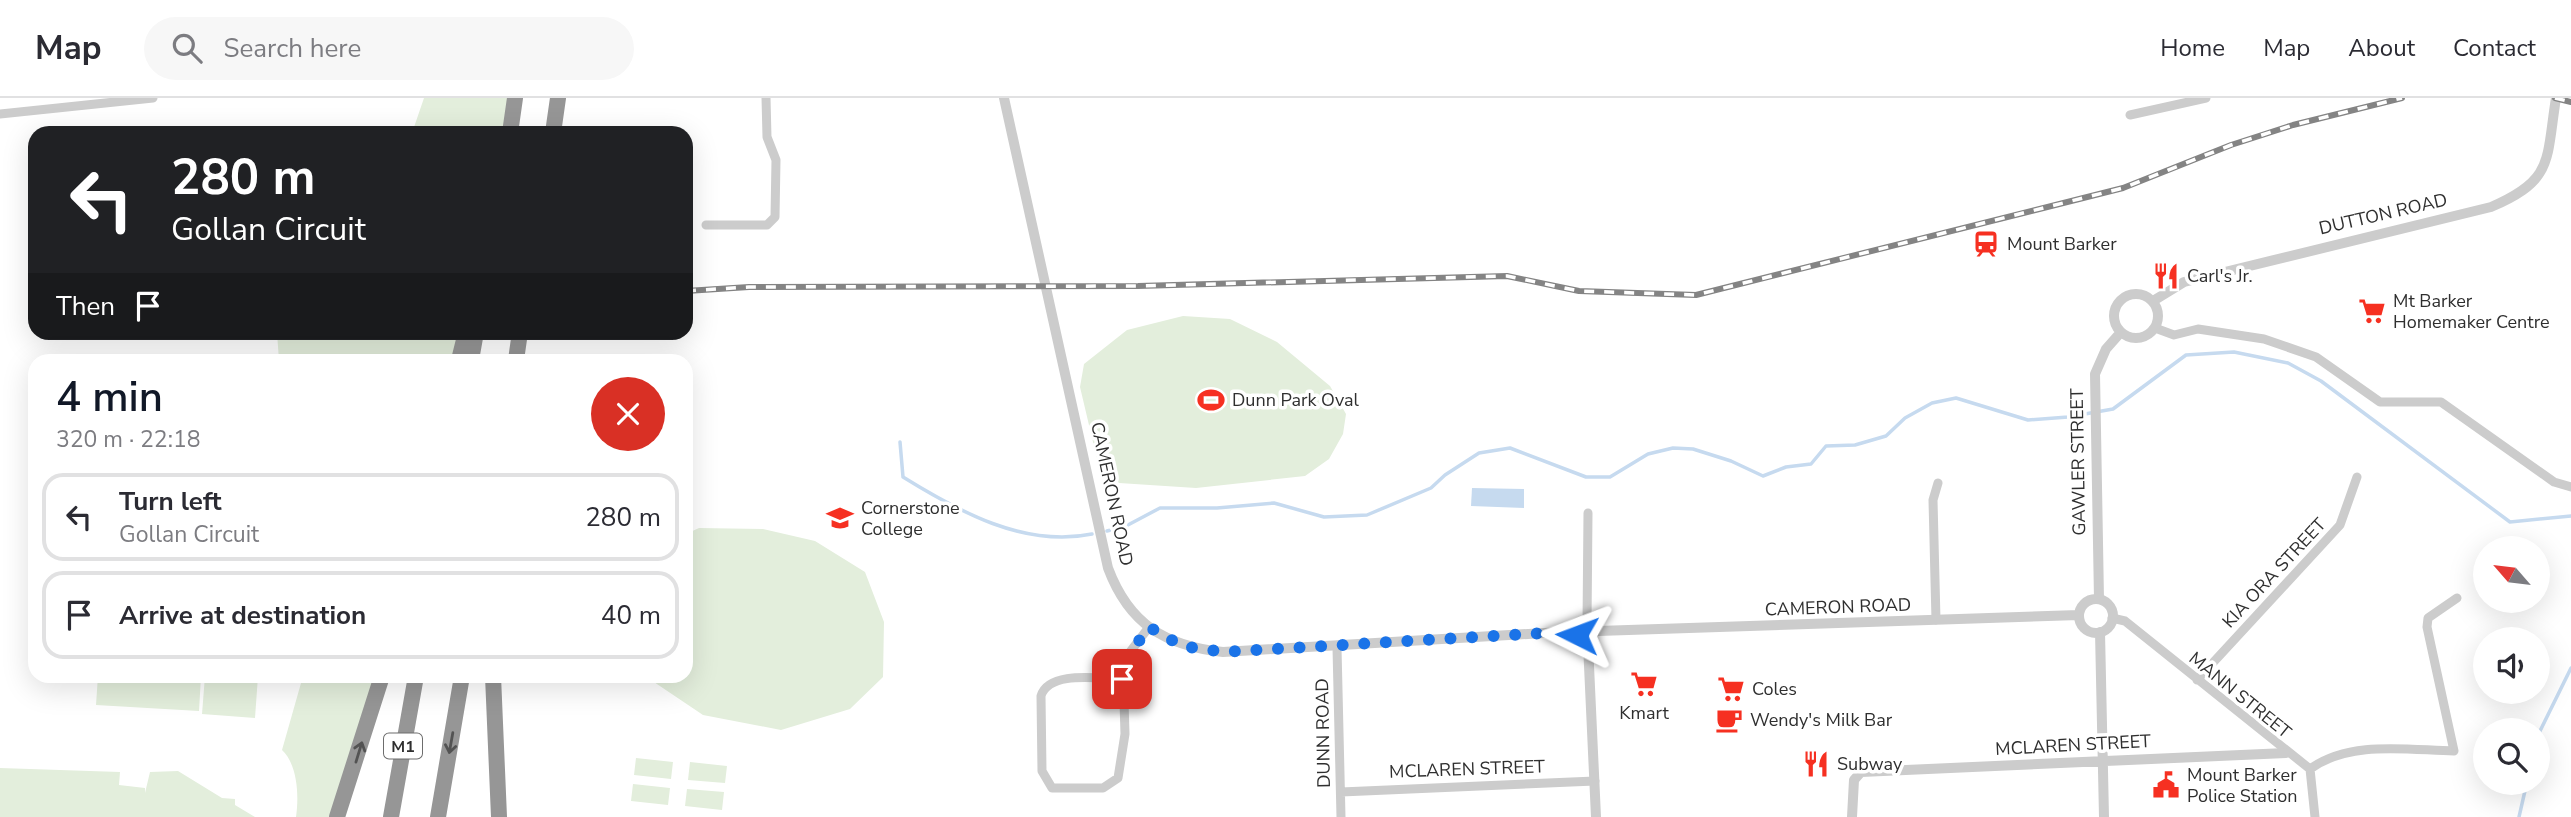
<!DOCTYPE html>
<html lang="en">
<head>
<meta charset="utf-8">
<style>
  :root { --surface:#fff; --page:#f7f7f7; --text:#2b2b33; --muted:#7c7c81; --line:#e1e1e2; --accent:#111827 }
  body { margin:0; font-family:"Nunito Sans",sans-serif; background:var(--page); color:var(--text); height:100vh; display:flex; flex-direction:column; font-size:26px; white-space:nowrap }
  * { box-sizing:border-box; margin:0 }
  p { font-size:23px; color:var(--muted) }
  .icon { flex:none; width:38px; height:38px; fill:none; stroke:currentColor; stroke-width:2; stroke-linecap:round; stroke-linejoin:round }
  .map { position:relative; flex:1; overflow:hidden }
  .sheet { position:absolute; left:28px; top:256px; width:665px; height:329px; display:flex; flex-direction:column; background:var(--surface); border-radius:21px; box-shadow:0 7px 28px #0002 }
  .sheet>* { flex:none }
  .hud { position:absolute; left:28px; top:28px; width:665px; height:214px; border-radius:21px; box-shadow:0 7px 28px #0002; background:#202124; color:#fff; overflow:hidden }
  .needle { width:46px; rotate:298deg }
  .fabs { position:absolute; left:2473px; top:438px; display:grid; gap:14px }
  .fabs a { display:grid; place-items:center; width:77px; height:77px; border-radius:50%; background:var(--surface); box-shadow:0 7px 28px #0002; font-size:35px }
  .pin { position:absolute; display:grid; place-items:center; width:60px; height:60px; color:#fff; margin:-30px; border-radius:14px; box-shadow:0 4px 10px #0006 }
  .me { position:absolute; width:77px; margin:-38px; rotate:273deg; stroke-linejoin:round; filter:drop-shadow(0 0 5px #0008) }
  .turn { display:flex; align-items:center; gap:24px; height:147px; padding:0 28px; font-size:32px }
  .turn .icon { width:91px; height:91px; stroke-width:2.5 }
  .turn b { display:block; font-size:49px; line-height:60px }
  .then { display:flex; align-items:center; height:66px; padding:0 28px; background:#0003; gap:14px; font-size:26px }
  .round { display:grid; place-items:center; flex:none; width:74px; height:74px; border-radius:37px; background:var(--page) }
  .overview { display:flex; align-items:center; justify-content:space-between; height:119px; padding:0 28px }
  h1 { font-size:42px; font-weight:600; line-height:52px; color:var(--accent) }
  ul { padding:0; list-style:none }
  li { display:flex; align-items:center; gap:21px; height:88px; margin:0 14px 10px; padding:0 14px; border:4px solid var(--line); border-radius:21px }
  li div { flex:1 }
  li b { display:block; font-size:26px }
  li em { font-style:normal }
  header { display:flex; align-items:center; gap:42px; box-sizing:border-box; height:98px; padding:0 35px; background:var(--surface); border-bottom:2px solid var(--line) }
  header strong { font-size:33px }
  nav { display:flex; gap:38px; margin-inline-start:auto; font-size:24px }
  .search { width:490px; height:63px; background:var(--page); display:flex; align-items:center; gap:18px; box-sizing:border-box; padding:0 24px; border-radius:38px; color:var(--muted); font-size:26px }
  .map>svg:first-child { display:block }
  .green { fill:#e3eedc }
  .water { fill:#c6daef }
  .lines { fill:none; stroke-linecap:round; stroke-linejoin:round }
  .stream { stroke:#c6daef; stroke-width:3.5 }
  .minor { stroke:#ccc; stroke-width:9 }
  .tertiary { stroke:#ccc; stroke-width:10 }
  .motorway { stroke:#969696; stroke-width:16 }
  .rail-casing { stroke:#848484; stroke-width:6 }
  .rail { stroke:#fff; stroke-width:3.5; stroke-dasharray:10; stroke-linecap:butt }
  .oneway { stroke:#535353 }
  .route { stroke:#1a73e8; stroke-width:12; stroke-dasharray:0 21.6 }
  .labels { text-anchor:middle; stroke-width:7; stroke-linejoin:round; paint-order:stroke }
  .shield { fill:#fff; stroke:#6d6d6d; stroke-width:2 }
  .shield-label { font-size:16px; font-weight:bold; fill:#2f2f2f }
  .street-label { font-size:18px; fill:#2f2f2f; stroke:#fff }
  .poi-label { font-size:18px; fill:#2f2f2f; stroke:#fff; text-anchor:start }
</style>
</head>
<body>
<header>
<strong>Map</strong>
<div class="search"><svg class="icon" aria-label="search" viewBox="0 0 24 24"><circle cx="10" cy="10" r="6"/><path d="M15 15l6 6"/></svg>Search here</div>
<nav><a>Home</a><a>Map</a><a>About</a><a>Contact</a></nav>
</header>
<div class="map">
<svg width="2571" height="719" viewBox="0 0 2571 719">
  <rect width="100%" height="100%" fill="#fff"/>
  <path class="green" d="M424,0H515L510,35H412Z
    M1183,218L1230,221L1277,244L1330,288L1346,316L1343,336L1329,361L1305,378L1196,390L1119,385L1097,361L1080,289L1084,266L1127,232Z
    M277,235H466L459,262H279Z
    M699,430L763,431L815,443L865,474L884,524L883,579L850,611L781,632L703,617L645,578H686V436Z
    M98,578H201L199,613L96,607Z
    M205,578H258L255,620L202,616Z
    M303,578H382L337,719H296C299,699 298,667 282,652Z
    M636,660L673,664L671,681L634,677Z
    M690,664L727,668L725,685L688,682Z
    M0,670L120,674L119,687L145,690V695L150,674L178,673L222,700L235,701V707L255,719H0Z
    M633,686L670,690L668,707L631,703Z
    M687,691L724,694L722,712L685,708Z"/>
  <path class="water" d="M1472,390L1524,391V410L1471,408Z"/>
  <g class="lines">
    <path class="stream" d="M900,344L903,379C958,413 1024,450 1092,436
      M1107,433L1126,428L1160,410H1217L1274,405L1324,419L1367,417L1431,390L1445,377L1479,355L1510,350L1586,379H1610L1648,356L1673,350L1693,351L1731,363L1763,378L1786,369L1811,366L1826,348L1855,347L1886,338L1905,320L1932,305L1956,300L2028,322L2068,319L2113,311L2186,257L2234,254L2288,265L2321,283L2510,424L2571,418
      M2538,637L2571,570
      M2519,719L2527,684"/>
    <path class="minor" d="M0,16L153,0
      M2130,17L2206,0
      M706,127H767L775,119L776,62L767,39L766,0
      M2155,230L2174,237L2198,231L2264,241L2316,259L2380,304H2441L2554,384L2571,389
      M2112,520L2125,523L2310,671L2315,719
      M1936,522L1933,402L1938,385
      M1587,525L1588,415
      M1337,550L1341,719
      M1122,581C1099,581 1049,572 1041,598L1042,673L1052,690H1103L1118,680L1125,636L1123,571L1130,554L1149,529
      M2197,582L2340,427L2357,379
      M2310,671C2350,642 2407,652 2454,653L2427,529L2428,520L2457,500
      M1341,694L1595,683"/>
    <path class="tertiary" d="M1004,0L1108,470C1129,526 1165,548 1223,554L1577,533
      M2114 218a22 22 0 1 1 44 0a22 22 0 1 1-44 0Z
      M2153,203L2184,184L2491,109C2554,82 2546,63 2556,0
      M2099,501L2095,276L2106,251L2121,234
      M2079 518a17 17 0 1 1 34 0a17 17 0 1 1-34 0Z
      M1577,533L1587,525L1594,526L1598,533
      M1598,533L2079,517
      M2100,534L2104,719
      M1588,546L1596,719
      M1852,719L1854,682L1861,674L2286,655"/>
    <path class="motorway" d="M510,35L515,0
      M553,35L558,0
      M459,262L466,234
      M471,262L476,234
      M516,262L520,234
      M493,578L499,719
      M337,719L382,578
      M391,719L416,578
      M438,719L462,578"/>
    <g class="rail-casing">
      <path id="rail" d="M2555,0L2571,4
        M686,193L749,189L1138,188L1507,178L1579,193L1696,197L2123,90L2231,47L2293,27L2402,0"/>
    </g>
    <use href="#rail" class="rail"/>
  </g>
  <defs><path id="oneway-shaft" d="M-6 0H5M1.5-3L5.5 0L1.5 3" fill="none" stroke-width="1.6" stroke-linecap="round" stroke-linejoin="round" transform="scale(1.75)"/></defs>
  <g class="oneway">
    <use href="#oneway-shaft" transform="translate(451 645) rotate(100)"/>
    <use href="#oneway-shaft" transform="translate(359 654) rotate(-73)"/>
  </g>
  <g class="lines">
    <path class="route" d="M1122,581L1126,561L1149,529L1182,548L1223,554L1577,533V537"/>
  </g>
  <defs>
    <g id="station-bare" transform="scale(2.1)"><path d="M-3-6H3Q5-6 5-4V2Q5 4 3 4L4.5 6H3L1.5 4h-3L-3 6H-4.5L-3 4Q-5 4-5 2V-4Q-5-6-3-6ZM-3.5-4v3h7v-3ZM-3.5 1v1.5H-2V1ZM2 1v1.5H3.5V1Z" fill="#f63021" stroke="#fff" stroke-width="2.5" paint-order="stroke"/></g>
    <g id="restaurant-bare" transform="scale(2.1)"><path d="M-5-6h1v4h1v-4h1v4h1v-4h1v5L-1.5 .5V6h-2V.5L-5-1ZM5-6V6H3V1.5H1.5Q1.5-4 5-6Z" fill="#f63021" stroke="#fff" stroke-width="2.5" paint-order="stroke"/></g>
    <g id="supermarket-bare" transform="scale(2.1)"><path d="M-6-5.5h2.5l.6 2H6L4.5 2H-2.5L-4.4-4H-6ZM-1.5 3.2a1.3 1.3 0 1 0 .1 0ZM3 3.2a1.3 1.3 0 1 0 .1 0Z" fill="#f63021" stroke="#fff" stroke-width="2.5" paint-order="stroke"/></g>
    <g id="stadium-bare" transform="scale(2.1)"><path d="M0-5a6.5 5 0 1 0 0 10a6.5 5 0 1 0 0-10ZM-3.5-1.8h7v3.6h-7Z" fill="#f63021" stroke="#fff" stroke-width="2.5" paint-order="stroke"/></g>
    <g id="school-bare" transform="scale(2.1)"><path d="M0-5L7-2L0 1L-7-2ZM-4 1L0 2.5L4 1V4Q0 6-4 4Z" fill="#f63021" stroke="#fff" stroke-width="2.5" paint-order="stroke"/></g>
    <g id="cafe-bare" transform="scale(2.1)"><path d="M-5.5-4.5H6V0H3Q3 3.5 0 3.5H-2.5Q-5.5 3.5-5.5 0ZM3-3.2v2h1.7v-2ZM-6 4.5H4V6H-6Z" fill="#f63021" stroke="#fff" stroke-width="2.5" paint-order="stroke"/></g>
    <g id="civic-bare" transform="scale(2.1)"><path d="M-.6-6.5H3V-4.5H.6V-3L4-1V1h2V6H-6V1h2V-1L-.6-3ZM-1.2 2.5V6h2.4V2.5Z" fill="#f63021" stroke="#fff" stroke-width="2.5" paint-order="stroke"/></g>
  </defs>
  <g fill-rule="evenodd">
    <use href="#station-bare" x="1986" y="146"/>
    <use href="#restaurant-bare" x="2166" y="178"/>
    <use href="#supermarket-bare" x="2372" y="213"/>
    <use href="#stadium-bare" x="1211" y="302"/>
    <use href="#school-bare" x="840" y="420"/>
    <use href="#supermarket-bare" x="1644" y="586"/>
    <use href="#supermarket-bare" x="1731" y="591"/>
    <use href="#cafe-bare" x="1729" y="622"/>
    <use href="#restaurant-bare" x="1816" y="666"/>
    <use href="#civic-bare" x="2166" y="687"/>
  </g>
  <g class="labels">
    <rect class="shield" x="384" y="635.5" width="38" height="25" rx="5"/>
    <g class="shield-label">
      <text x="403" y="654">M1</text>
    </g>
    <g class="street-label">
      <text transform="translate(2383 116) rotate(-13)" y="6">DUTTON ROAD</text>
      <text transform="translate(2078 364) rotate(-91)" y="6">GAWLER STREET</text>
      <text transform="translate(1112 396) rotate(78)" y="6">CAMERON ROAD</text>
      <text transform="translate(2274 475) rotate(-47)" y="6">KIA ORA STREET</text>
      <text transform="translate(1838 509) rotate(-2)" y="6">CAMERON ROAD</text>
      <text transform="translate(2240 597) rotate(39)" y="6">MANN STREET</text>
      <text transform="translate(1323 635) rotate(-91)" y="6">DUNN ROAD</text>
      <text transform="translate(2073 647) rotate(-3)" y="6">MCLAREN STREET</text>
      <text transform="translate(1467 671) rotate(-2)" y="6">MCLAREN STREET</text>
    </g>
    <g class="poi-label">
      <text x="2007" y="152">Mount Barker</text>
      <text x="2187" y="184">Carl's Jr.</text>
      <text x="2393" y="209">Mt Barker<tspan x="2393" dy="21">Homemaker Centre</tspan></text>
      <text x="1232" y="308">Dunn Park Oval</text>
      <text x="861" y="416">Cornerstone<tspan x="861" dy="21">College</tspan></text>
      <text x="1752" y="597">Coles</text>
      <text x="1644" y="621" text-anchor="middle">Kmart</text>
      <text x="1750" y="628">Wendy's Milk Bar</text>
      <text x="1837" y="672">Subway</text>
      <text x="2187" y="683">Mount Barker<tspan x="2187" dy="21">Police Station</tspan></text>
    </g>
  </g>
</svg>
<div class="fabs">
<a><svg class="needle" viewBox="-14 -14 28 28"><path d="M0-13l5 13h-10z" fill="#e53935"/><path d="M0 13l5-13h-10z" fill="#7c7c81"/></svg></a>
<a><svg class="icon" aria-label="sound" viewBox="0 0 24 24"><path d="M4 9h4l5-4v14l-5-4H4zM17 9q2 3 0 6"/></svg></a>
<a><svg class="icon" aria-label="search" viewBox="0 0 24 24"><circle cx="10" cy="10" r="6"/><path d="M15 15l6 6"/></svg></a>
</div>
<div class="pin" style="left:1122px;top:581px;background:#d93025"><svg class="icon" aria-label="arrive" viewBox="0 0 24 24"><path d="M6 21V4h12l-3 4 3 4H6"/></svg></div>
<svg class="me" style="left:1577px;top:537px" viewBox="-20 -20 40 40"><path d="M0-17L14 15 0 8-14 15z" fill="#1a73e8" stroke="#fff" stroke-width="4"/></svg>
<div class="hud">
<div class="turn"><svg class="icon" aria-label="left" viewBox="0 0 24 24"><path d="M17 20v-9H6M10 6l-5 5 5 5"/></svg><div><b>280 m</b>Gollan Circuit</div></div>
<div class="then">Then<svg class="icon" aria-label="arrive" viewBox="0 0 24 24"><path d="M6 21V4h12l-3 4 3 4H6"/></svg></div>
</div>
<section class="sheet">
<div class="overview"><div><h1>4 min</h1><p>320 m · 22:18</p></div><a class="round" style="background:#d93025;color:#fff"><svg class="icon" aria-label="close" viewBox="0 0 24 24"><path d="M6 6l12 12M18 6L6 18"/></svg></a></div>
<ul>
<li><svg class="icon" aria-label="left" viewBox="0 0 24 24"><path d="M17 20v-9H6M10 6l-5 5 5 5"/></svg><div><b>Turn left</b><p>Gollan Circuit</p></div><em>280 m</em></li>
<li><svg class="icon" aria-label="arrive" viewBox="0 0 24 24"><path d="M6 21V4h12l-3 4 3 4H6"/></svg><div><b>Arrive at destination</b></div><em>40 m</em></li>
</ul>
</section>
</div>
</body>
</html>
